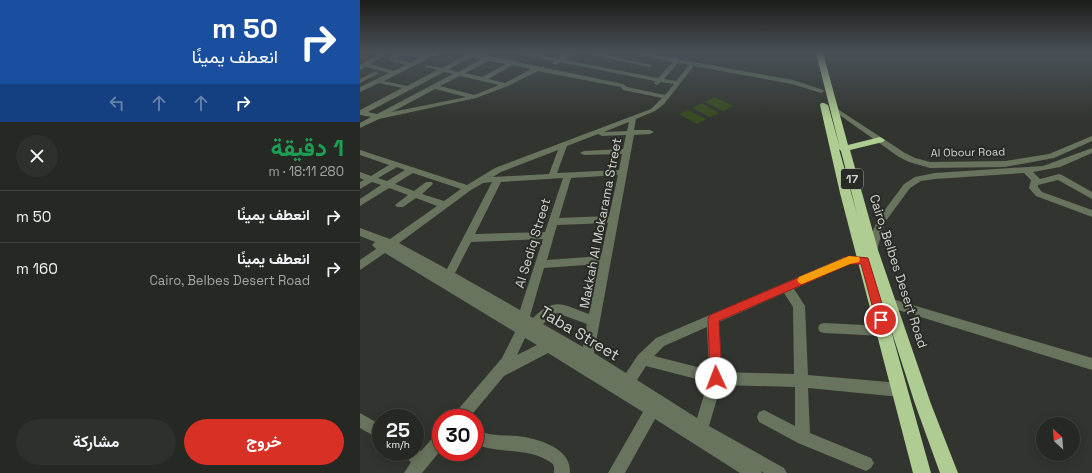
<!DOCTYPE html>
<html lang="ar">
<head>
<meta charset="utf-8">
<style>
  :root { --surface:#262823; --page:#2e302b; --text:#f1f3f6; --muted:#a4a6a6; --line:#424441; --accent:#d93025 }
  body { margin:0; font-family:"Space Grotesk",Vazirmatn,sans-serif; background:var(--page); color:var(--text); direction:rtl; height:100vh; display:flex; flex-direction:column; font-size:15px; white-space:nowrap }
  * { box-sizing:border-box; margin:0 }
  p { font-size:13px; color:var(--muted) }
  .icon { flex:none; width:22px; height:22px; fill:none; stroke:currentColor; stroke-width:2; stroke-linecap:round; stroke-linejoin:round }
  .map { position:relative; flex:1; overflow:hidden; direction:ltr }
  .drawer { display:flex; flex-direction:column; background:var(--surface); width:360px }
  .drawer>* { flex:none }
  .top-card { background:#1a4fa0; color:#fff; overflow:hidden }
  .needle { width:26px; rotate:334deg }
  .controls { position:absolute; left:676px; top:417px; display:grid; gap:8px }
  .controls a { display:grid; place-items:center; width:44px; height:44px; border-radius:50%; background:var(--surface); box-shadow:0 2px 10px #0003,0 0 0 1px var(--line); font-size:20px }
  .speed { position:absolute; left:12px; top:409px; display:flex; gap:8px; font-size:20px; font-weight:700; text-align:center }
  .speed>* { display:grid; place-content:center; width:52px; height:52px; border-radius:50%; background:var(--surface); box-shadow:0 2px 10px #0003,0 0 0 1px var(--line); line-height:1 }
  .speed small { font-size:10px; font-weight:400 }
  .speed .limit { border:6px solid #d22; background:#fff; color:#111 }
  .pin { position:absolute; display:grid; place-items:center; width:34px; height:34px; color:#fff; margin:-17px; border:2px solid #fff; border-radius:50%; box-shadow:0 1px 4px #0007 }
  .me { position:absolute; width:44px; margin:-22px; rotate:358deg; stroke-linejoin:round; filter:drop-shadow(0 0 3px #0008) }
  .turn { display:flex; align-items:center; gap:14px; height:84px; padding:0 16px; font-size:18px }
  .turn .icon { width:52px; height:52px; stroke-width:2.5 }
  .turn b { display:block; font-size:28px; line-height:34px }
  .lanes { display:flex; align-items:center; height:38px; padding:0 16px; background:#0003; justify-content:center; gap:20px; direction:ltr }
  .lanes .off { opacity:.35 }
  .round { display:grid; place-items:center; flex:none; width:42px; height:42px; border-radius:21px; background:var(--page) }
  .head { display:flex; align-items:center; justify-content:space-between; height:68px; padding:0 16px }
  h1 { font-size:24px; font-weight:700; line-height:30px; color:#1e9e55 }
  .action { display:flex; gap:8px; margin-top:auto; padding:8px 16px }
  .action a { flex:1; height:46px; border-radius:24px; background:var(--accent); color:#fff; font-size:16px; font-weight:700; line-height:46px; text-align:center }
  .action a+a { background:var(--page); color:var(--text) }
  ul { padding:0; list-style:none }
  li { display:flex; align-items:center; gap:12px; height:52px; padding:0 16px; border-top:1px solid var(--line) }
  li div { flex:1 }
  li b { display:block; font-size:15px }
  li em { font-style:normal }
  main { display:flex; flex:1; min-height:0 }
  .map>svg:first-child { display:block }
  .green { fill:#384d1f }
  .lines { fill:none; stroke-linecap:round; stroke-linejoin:round }
  .minor { fill:#68745d; fill-rule:evenodd }
  .highway { fill:#afcd92; fill-rule:evenodd }
  .route { fill:#d93025; stroke:#8d1f18 }
  .slow { fill:#f59e0b }
  .labels { text-anchor:middle; stroke-width:4; stroke-linejoin:round; paint-order:stroke }
  .far-street-label { font-size:11px; fill:#d3d5d1; stroke:#282b25 }
  .shield { fill:#282b25; stroke:#a0a29d; stroke-width:1 }
  .shield-label { font-size:12px; font-weight:bold; fill:#d3d5d1 }
  .street-label { font-size:13px; fill:#d3d5d1; stroke:#282b25 }
  .near-street-label { font-size:16px; fill:#d3d5d1; stroke:#282b25 }
</style>
</head>
<body>
<main>
<div class="map">
<svg width="732" height="473" viewBox="0 0 732 473">
  <rect width="100%" height="100%" fill="#32352f"/>
  <path class="green" d="M355,97L373,106L363,111L345,102Z
    M342,103L359,113L350,117L332,108Z
    M328,110L346,119L337,124L319,114Z"/>
  <g class="lines">
    <path class="minor" d="M20,53H28L10,64L34,71L46,65L27,60C38,51 52,53 65,56L71,53H79L24,81L47,86L77,70L65,67V65L82,68L105,56L97,53H115L263,84L267,87L305,95L314,84L301,82L297,85L294,83L295,81L200,62L195,65L192,63L194,61L156,53H170L198,59L205,53H213L204,60L298,78L313,62L269,53H284L433,80L463,90L464,91L461,93L432,84L334,66L304,104L295,111L276,119L274,130H290L294,132L290,134L274,135L234,353L266,373L278,355L296,338L485,257H508L509,260L508,263L490,264L434,289L445,306L448,375L540,383L545,385L547,390L545,395L540,397L448,388L450,433L511,458L514,463L511,468L506,471L438,443L399,422L397,417L399,412L404,410L435,426V387L361,385L349,426L424,468L427,473H404L401,471L402,473H380L295,419L265,473H248L283,412L188,353L144,376L109,418H93L95,413L142,358L155,332L25,253L0,270V260L16,249L12,245L15,242L0,236V228L30,239L77,206L56,198L43,207H37L35,205L48,195L29,188L0,206V199L21,185L12,182L0,189V182L4,180L0,178V172L11,176L29,165L0,155V150L107,185L135,168L291,109L302,98L263,90L261,87L178,71L148,86L116,98L19,119L0,128V123L11,117L0,115V110L42,88L19,83L0,92V87L29,73L6,67L0,70V65ZM45,54L60,58L51,63L35,59ZM112,57L122,59L98,72L88,69ZM129,61L146,64L122,77L105,73ZM318,63L329,65L316,81L304,79ZM153,65L171,69L145,83L128,79ZM84,72L93,74L17,114L8,112ZM100,76L139,85L114,95L80,86ZM75,89L106,97L32,112ZM269,122L267,131L244,132ZM238,134L242,136L266,135L263,149L224,151L220,153L224,155L262,154L259,170L197,173L207,146ZM198,150L189,174L133,177L141,172ZM37,167L45,170L27,181L18,178ZM53,173L101,189L84,201L62,194L73,184L72,182H66L54,191L35,184ZM258,175L249,216L199,218L211,178ZM203,178L185,232L115,234L141,182ZM132,182L87,269L39,243L111,190L123,183ZM248,223L241,256L187,260L197,225ZM183,239L160,310L95,273L111,242ZM239,264L229,314C203,305 195,296 173,318L170,316L184,268ZM424,293L433,307L434,374L362,372L359,322ZM197,313L227,324L223,347L183,324L191,316ZM347,327L349,370L294,356L304,346ZM165,338L177,345L157,355ZM286,366L348,382L337,418L277,380Z
      M223,53H237L292,65L289,67Z
      M14,72L19,73L0,83V79Z
      M473,106L545,153L555,158L570,162L645,161L689,154L732,136V141L694,158L645,167L570,168L549,162L539,157L471,109L470,108Z
      M732,148V153L700,167L673,172L680,179L699,174L702,175L732,192V199L698,180L678,185V187L682,192L732,210V217L676,196L669,188L671,180L664,173L575,179L561,181L550,188L525,222L516,253H508L507,250L509,240L518,219L544,184L555,177L575,173L683,166Z
      M529,298L732,358V370L525,306L523,303L525,300Z
      M464,323L524,326L528,327L530,331L528,335L524,336L464,333L460,332L458,328L460,324Z
      M0,413L21,425V440L0,428Z
      M115,429C120,431 124,433 129,434C139,436 148,435 157,436C177,438 212,448 210,473H194V467L193,464C170,446 141,455 115,444Z
      M81,432V450L62,473H44L51,462L45,457L42,452H55V447L61,451L76,434Z"/>
    <path class="highway" d="M456,53H463L488,145L520,137L525,140L523,142L490,150L518,250L571,404L598,473H580L555,404L529,323L571,473H553L480,193L460,105L461,103H464L468,105L480,148ZM479,149L481,151L497,214Z"/>
  </g>
  <linearGradient id="sky" x2="0" y2="1"><stop stop-color="#1c1d1a"/><stop offset="0.44" stop-color="#495158"/><stop offset="1" stop-color="#495158" stop-opacity="0"/></linearGradient>
  <rect width="732" height="120" fill="url(#sky)"/>
  <path class="route" d="M489,256L508,258L527,320L525,324L521,325L517,324L516,320L501,264H490L359,321L362,378L360,382L356,384L352,382L350,378L348,318L350,315Z"/>
  <path class="slow" d="M489,256L499,257L500,259L499,262L490,264L442,284L439,283L437,280L439,277Z"/>
  <g class="labels">
    <g class="far-street-label">
      <text transform="translate(608 152) rotate(-1)" y="4">Al Obour Road</text>
    </g>
    <rect class="shield" x="481" y="169" width="22" height="20" rx="3"/>
    <g class="shield-label">
      <text x="492" y="183">17</text>
    </g>
    <g class="street-label">
      <text transform="translate(240 223) rotate(-79)" y="5">Makkah Al Mokarama Street</text>
      <text transform="translate(172 243) rotate(-73)" y="5">Al Sediq Street</text>
      <text transform="translate(539 271) rotate(72)" y="5">Cairo, Belbes Desert Road</text>
    </g>
    <g class="near-street-label">
      <text transform="translate(220 333) rotate(31)" y="6">Taba Street</text>
    </g>
  </g>
</svg>
<div class="controls">
<a><svg class="needle" viewBox="-14 -14 28 28"><path d="M0-13l5 13h-10z" fill="#e53935"/><path d="M0 13l5-13h-10z" fill="#a4a6a6"/></svg></a>
</div>
<div class="speed"><div>25<small>km/h</small></div><div class="limit">30</div></div>
<div class="pin" style="left:521px;top:320px;background:#d93025"><svg class="icon" aria-label="arrive" viewBox="0 0 24 24"><path d="M6 21V4h12l-3 4 3 4H6"/></svg></div>
<svg class="me" style="left:356px;top:378px" viewBox="-20 -20 40 40"><circle r="19" fill="#fff"/><path d="M0-13L10 11 0 6-10 11z" fill="#d93025"/></svg>
</div>
<section class="drawer">
<div class="top-card">
<div class="turn"><svg class="icon" aria-label="right" viewBox="0 0 24 24"><path d="M7 20v-9h11M14 6l5 5-5 5"/></svg><div><b>50 m</b>انعطف يمينًا</div></div>
<div class="lanes"><svg class="icon off" aria-label="left" viewBox="0 0 24 24"><path d="M17 20v-9H6M10 6l-5 5 5 5"/></svg><svg class="icon off" aria-label="ahead" viewBox="0 0 24 24"><path d="M12 20V5M6 11l6-6 6 6"/></svg><svg class="icon off" aria-label="ahead" viewBox="0 0 24 24"><path d="M12 20V5M6 11l6-6 6 6"/></svg><svg class="icon" aria-label="right" viewBox="0 0 24 24"><path d="M7 20v-9h11M14 6l5 5-5 5"/></svg></div>
</div>
<div class="head"><div><h1>1 دقيقة</h1><p>280 m · 18:11</p></div><a class="round"><svg class="icon" aria-label="close" viewBox="0 0 24 24"><path d="M6 6l12 12M18 6L6 18"/></svg></a></div>
<ul>
<li><svg class="icon" aria-label="right" viewBox="0 0 24 24"><path d="M7 20v-9h11M14 6l5 5-5 5"/></svg><div><b>انعطف يمينًا</b></div><em>50 m</em></li>
<li><svg class="icon" aria-label="right" viewBox="0 0 24 24"><path d="M7 20v-9h11M14 6l5 5-5 5"/></svg><div><b>انعطف يمينًا</b><p>Cairo, Belbes Desert Road</p></div><em>160 m</em></li>
</ul>
<div class="action"><a>خروج</a><a>مشاركة</a></div>
</section>
</main>
</body>
</html>
